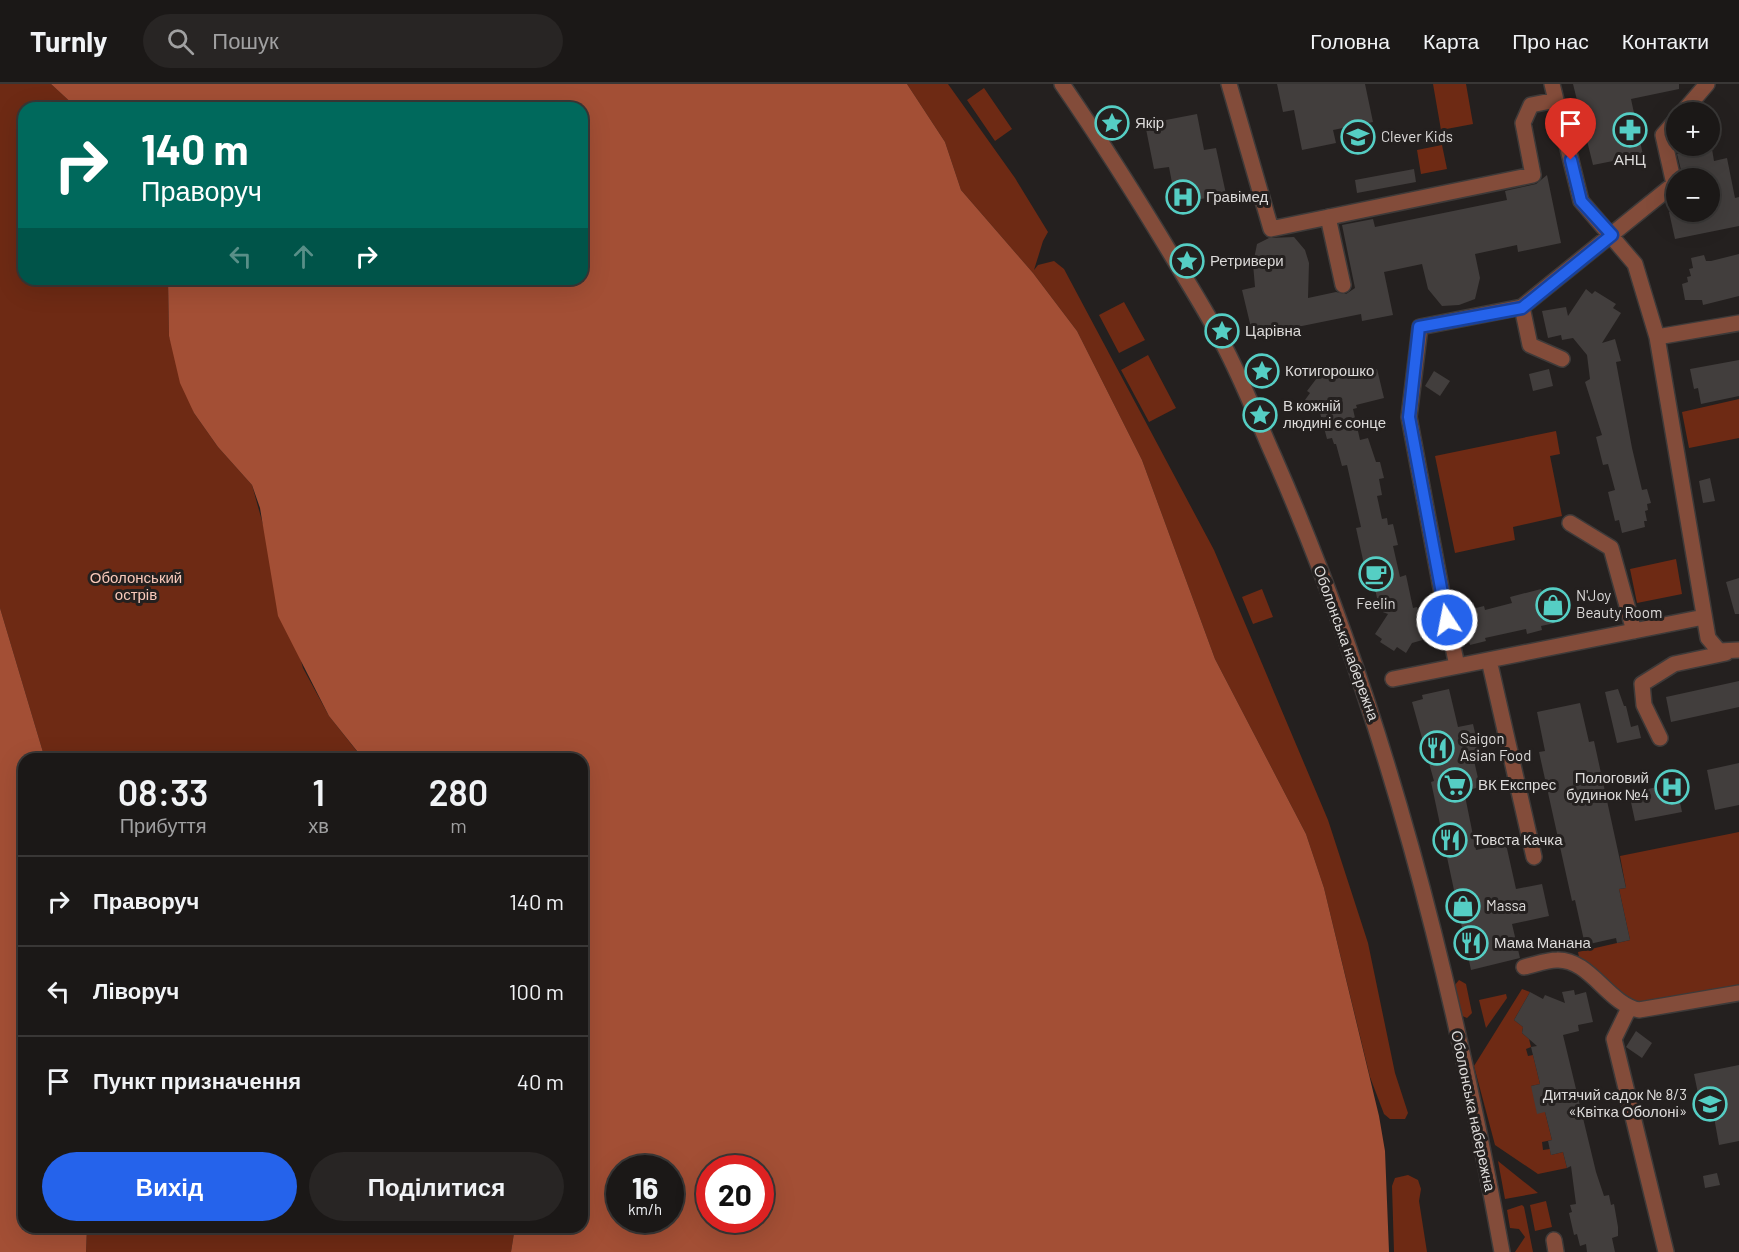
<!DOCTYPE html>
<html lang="uk">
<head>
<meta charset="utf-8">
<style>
  :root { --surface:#1b1817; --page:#282524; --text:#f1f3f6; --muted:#a0a0a1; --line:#393736; --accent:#2563eb }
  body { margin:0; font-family:Barlow,sans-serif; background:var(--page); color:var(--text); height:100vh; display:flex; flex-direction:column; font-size:22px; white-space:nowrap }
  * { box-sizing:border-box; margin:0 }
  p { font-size:20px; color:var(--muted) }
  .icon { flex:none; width:33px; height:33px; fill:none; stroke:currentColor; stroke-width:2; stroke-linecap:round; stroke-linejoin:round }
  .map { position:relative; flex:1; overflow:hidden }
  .details { position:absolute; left:18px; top:669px; width:570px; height:480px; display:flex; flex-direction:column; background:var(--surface); border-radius:18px; box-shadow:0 6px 24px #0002,0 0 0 2px var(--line) }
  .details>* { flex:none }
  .hud { position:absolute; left:18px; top:18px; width:570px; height:183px; border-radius:18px; box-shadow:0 6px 24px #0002,0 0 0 2px var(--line); background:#00695c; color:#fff; overflow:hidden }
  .fabs { position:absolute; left:1666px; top:18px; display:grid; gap:12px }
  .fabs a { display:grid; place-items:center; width:54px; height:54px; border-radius:50%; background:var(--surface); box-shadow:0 6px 24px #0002,0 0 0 2px var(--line); font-size:30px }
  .speed { position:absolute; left:606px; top:1071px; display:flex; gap:12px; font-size:30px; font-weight:700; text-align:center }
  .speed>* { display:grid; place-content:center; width:78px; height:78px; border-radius:50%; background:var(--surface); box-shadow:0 6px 24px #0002,0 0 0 2px var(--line); line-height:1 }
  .speed small { font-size:15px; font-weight:400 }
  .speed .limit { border:9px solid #d22; background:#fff; color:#111 }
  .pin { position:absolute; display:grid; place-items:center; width:51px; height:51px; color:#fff; margin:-62px -26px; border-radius:50% 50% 50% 0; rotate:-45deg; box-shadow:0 0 6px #0007 }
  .pin .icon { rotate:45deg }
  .me { position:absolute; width:66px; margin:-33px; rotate:349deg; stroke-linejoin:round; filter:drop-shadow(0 0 4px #0008) }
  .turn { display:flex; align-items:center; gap:21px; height:126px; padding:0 24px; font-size:27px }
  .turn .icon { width:78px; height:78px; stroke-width:2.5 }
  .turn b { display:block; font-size:42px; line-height:51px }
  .lanes { display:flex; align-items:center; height:57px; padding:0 24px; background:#0003; justify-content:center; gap:30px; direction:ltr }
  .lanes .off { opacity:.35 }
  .eta { display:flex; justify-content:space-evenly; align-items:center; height:102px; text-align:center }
  .eta b { font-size:36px; font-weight:600; line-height:42px }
  .button { display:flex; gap:12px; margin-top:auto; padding:12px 24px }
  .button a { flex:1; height:69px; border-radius:36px; background:var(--accent); color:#fff; font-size:24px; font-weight:600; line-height:69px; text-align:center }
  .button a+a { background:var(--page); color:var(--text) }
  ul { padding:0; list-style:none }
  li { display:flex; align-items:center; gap:18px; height:90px; padding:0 24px; border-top:2px solid var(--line) }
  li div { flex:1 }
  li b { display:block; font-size:22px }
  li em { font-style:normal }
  header { display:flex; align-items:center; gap:36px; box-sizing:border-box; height:84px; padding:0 30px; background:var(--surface); border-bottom:2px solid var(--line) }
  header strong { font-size:28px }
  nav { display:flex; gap:33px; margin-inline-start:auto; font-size:21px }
  .search { width:420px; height:54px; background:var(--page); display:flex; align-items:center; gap:15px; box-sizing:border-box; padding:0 21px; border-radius:33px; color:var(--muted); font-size:22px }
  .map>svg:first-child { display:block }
  .green { fill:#6e2a14 }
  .water { fill:#a34f35; fill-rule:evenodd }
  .building { fill:#423e3d }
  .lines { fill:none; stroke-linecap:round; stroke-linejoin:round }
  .minor-tunnel { stroke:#403c3b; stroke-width:15; stroke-dasharray:15 8; stroke-linecap:butt }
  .minor-casing { stroke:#3e3a39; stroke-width:18 }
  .minor { stroke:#834c3a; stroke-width:15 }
  .route-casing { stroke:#184099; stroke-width:15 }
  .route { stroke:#2563eb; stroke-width:10 }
  .labels { text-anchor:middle; stroke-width:6; stroke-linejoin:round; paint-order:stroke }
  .poi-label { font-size:15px; fill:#dddbda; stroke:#24201f; text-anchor:start }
  .park-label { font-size:15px; fill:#f9c9ba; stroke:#24201f }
  .street-label { font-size:15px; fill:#dddbda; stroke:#24201f }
</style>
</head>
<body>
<header>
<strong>Turnly</strong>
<div class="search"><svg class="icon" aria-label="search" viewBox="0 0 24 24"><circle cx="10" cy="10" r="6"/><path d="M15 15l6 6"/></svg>Пошук</div>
<nav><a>Головна</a><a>Карта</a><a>Про нас</a><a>Контакти</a></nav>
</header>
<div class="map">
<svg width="1739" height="1168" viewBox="0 0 1739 1168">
  <rect width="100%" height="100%" fill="#24201f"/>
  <path class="green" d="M0,0H51L77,24H24V195H168L169,252L194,329L218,363L252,401L303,584L329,632L363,675H45L0,524Z
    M907,0H948L1015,94L1048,148L1043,157L1034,186L1038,181L1054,177L1064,185L1214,466L1328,736L1368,859L1395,989L1408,1029L1405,1035H1390L1384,1030L1370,993L1324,804L1306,750L1215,575L1142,376L1077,247L1033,189L961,106L945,58Z
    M1433,0H1466L1473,40L1441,46Z
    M984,4L1012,45L995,57L967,16Z
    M1442,61L1447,85L1421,90L1417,66Z
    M1124,218L1145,256L1119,269L1099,231Z
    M1148,271L1176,324L1149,338L1121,286Z
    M1739,315V354L1689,364L1682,328Z
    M1556,347L1560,370L1550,372L1562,432L1513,443L1515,456L1455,469L1435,372Z
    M1676,475L1682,510L1637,519L1630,485Z
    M1262,505L1273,533L1253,540L1242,513Z
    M1739,748V904L1640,923L1630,919L1579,873L1578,868L1630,856L1619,805L1626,804L1620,772Z
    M1459,896L1466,900L1472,929L1467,934L1460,931L1454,902Z
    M1522,905L1530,908L1514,936L1523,943L1522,949L1529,955L1531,963L1526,965L1528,972L1533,971L1540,1000L1531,1002L1545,1028L1552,1056L1542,1058L1543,1066L1550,1065L1551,1071L1563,1068L1567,1084L1538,1090L1495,1061L1474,982Z
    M1506,910L1507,914L1486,944L1479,916Z
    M1498,1077L1538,1109L1505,1115Z
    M1408,1091L1418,1096L1421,1105L1419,1117L1427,1168H1394L1392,1102L1395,1094Z
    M1546,1117L1552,1143L1535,1147L1530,1121Z
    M1522,1121L1524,1123L1533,1168H1515L1525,1153L1519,1145L1510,1144L1507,1126Z
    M87,1143H515L511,1168H86Z"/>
  <path class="water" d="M51,0H907L945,58L961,106L1033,189L1077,247L1142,376L1215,575L1306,750L1324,804L1379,1032L1385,1067L1389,1168H511L515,1143H582V675H363L361,672L329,632L278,532L260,424L252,401L218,363L194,329L180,299L169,252L168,195H582V24H77ZM620,1084H670V1136H620ZM710,1084H760V1136H710Z
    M0,524L45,675H24V1143H87L86,1168H0Z"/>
  <path class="building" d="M1277,0H1365L1373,38L1333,46L1336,59L1302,66L1294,26L1283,28Z
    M1573,0H1679V5L1631,15L1643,71L1593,81Z
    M1197,30L1204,66L1216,64L1226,110L1176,120L1169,83L1154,85L1145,40Z
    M1712,65L1714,77L1727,74L1735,114L1739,113V142L1675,155L1669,128H1710V94H1683L1677,70Z
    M1414,85L1416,98L1357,109L1355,96Z
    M1547,91L1561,159L1518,168L1517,161L1475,170L1480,194L1475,215L1459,221L1442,222L1428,205L1422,180L1384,188L1393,231L1362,237L1361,230L1253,252L1242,206L1255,203L1253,180L1257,160L1269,154L1294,153L1305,166L1309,179L1308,214L1336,208L1346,210L1355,204L1342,141L1373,135L1375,143L1507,116L1505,107L1536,100Z
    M1739,170V212L1703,221L1702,216H1685L1682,200L1688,198L1687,193L1691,192L1689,185L1693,184L1691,174L1704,171L1706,177H1711Z
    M1586,205L1592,210L1595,207L1616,220L1613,224L1621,229L1602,259L1615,255L1621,277L1616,278L1632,364L1642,406L1647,405L1651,419L1647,420L1648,426L1645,427L1647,437H1644L1645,443L1622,449L1619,436L1615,437L1608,408L1615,406L1608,380L1603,381L1596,353L1602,351L1585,298L1590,295L1587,271L1573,254L1562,256L1561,251L1548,254L1542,227L1566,223L1568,232Z
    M1739,276V312L1701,320L1698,304L1694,305L1690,285Z
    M1334,285L1347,292L1377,285L1384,314L1356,321L1357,324L1353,325L1360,356L1368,354L1376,378H1380L1384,394L1379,395L1382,411L1377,412L1382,435L1387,434L1388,441L1393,440L1398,461L1393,462L1400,493L1406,491L1413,524L1417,523L1418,526L1434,522L1439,542L1448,546L1456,540V529L1484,522L1485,526L1512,519L1510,513L1541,505L1543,510L1555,507L1562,534L1554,536L1555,539L1541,542L1542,546L1527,550L1526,545L1485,554L1486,557L1470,561L1469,557L1462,559L1459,551L1451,548L1412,559L1406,569L1397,563L1394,567L1380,558L1382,555L1375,550L1388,530L1380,527L1370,483L1365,485L1356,444L1361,443L1347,381L1342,382L1336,360H1334L1332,354L1327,355L1319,325L1305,316L1310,309L1307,307L1323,286L1330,291Z
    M1549,285L1553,302L1533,307L1529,290Z
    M1434,287L1450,297L1440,312L1425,302Z
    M1710,394L1715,417L1703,419L1699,397Z
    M1739,494V530H1735L1726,498Z
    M1739,597V623L1671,638L1666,613Z
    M1449,605L1458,643L1473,640L1480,670L1473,672L1480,703L1464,707L1476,766L1506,760L1516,805L1542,800L1549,832L1512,840L1520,874L1471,886L1431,698L1434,697L1412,618L1423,615L1422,611Z
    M1618,605L1624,622H1626L1631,643L1638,641L1641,654L1617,659L1605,608Z
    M1580,619L1589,658L1594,657L1626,804L1619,805L1630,856L1617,859L1616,854L1585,861L1575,816L1572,817L1539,668L1545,667L1537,628Z
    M1739,679V721L1715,726L1707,686Z
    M1676,699L1682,728L1635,737L1629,709Z
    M1574,906L1575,911L1586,908L1593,938L1578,941L1579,947L1563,951L1596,1088L1604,1112L1609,1111L1611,1121L1614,1120L1618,1143V1152L1612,1154L1615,1168H1587L1586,1160L1580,1162L1577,1150L1574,1151L1569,1129L1572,1128L1570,1121L1576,1120L1571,1082L1567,1084L1563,1068L1551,1071L1548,1057L1552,1056L1545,1028L1537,1030L1531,1002L1540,1000L1531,963L1537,962L1522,949L1523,943L1514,936L1530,908L1543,915L1545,911L1565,919L1562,908Z
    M1636,947L1652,959L1642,974L1626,963Z
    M1739,981V1057L1719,1061L1712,1022L1701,1024L1694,990Z
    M1717,1089L1720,1101L1705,1104L1703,1092Z"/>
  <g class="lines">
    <path class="minor-tunnel" d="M1447,536L1452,558"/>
    <g class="minor-casing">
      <path id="minor" d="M1062,0C1104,61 1143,123 1181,187C1195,210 1210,234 1222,258C1242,295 1257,335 1274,373C1385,626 1453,897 1502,1168
        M1229,0L1271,145L1533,91L1523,39L1531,21L1556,16
        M1552,0L1581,117L1635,180L1657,253L1708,554L1719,567L1739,566
        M1683,28L1707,0
        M1328,133L1343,201
        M1522,223L1530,261L1562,275
        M1657,253L1739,239
        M1570,439L1611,464L1634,547
        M1447,536L1409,333L1420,243L1522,223L1674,100L1663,51L1677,35
        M1452,558L1457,582
        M1489,576L1534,773
        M1393,595L1704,533
        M1660,654L1644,621L1642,600L1674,580L1726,569
        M1524,883C1534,881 1546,876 1557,876C1590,875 1608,920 1639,926L1739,909
        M1629,924L1614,955L1666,1168
        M1554,1156L1556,1168"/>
    </g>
    <use href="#minor" class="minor"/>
  </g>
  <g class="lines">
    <g class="route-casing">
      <path id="route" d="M1447,536L1409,333L1419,243L1522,224L1612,151L1581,117L1571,76"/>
    </g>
    <use href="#route" class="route"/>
  </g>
  <defs>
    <g id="sight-ring" transform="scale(1.725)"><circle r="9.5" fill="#24201f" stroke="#55cec4" stroke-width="1.5"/><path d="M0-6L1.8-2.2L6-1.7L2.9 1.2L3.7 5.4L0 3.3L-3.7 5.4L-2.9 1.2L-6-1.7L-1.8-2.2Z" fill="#55cec4"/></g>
    <g id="pharmacy-ring" transform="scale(1.725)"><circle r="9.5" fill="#24201f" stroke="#55cec4" stroke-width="1.5"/><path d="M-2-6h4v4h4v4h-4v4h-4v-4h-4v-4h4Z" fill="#55cec4"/></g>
    <g id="school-ring" transform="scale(1.725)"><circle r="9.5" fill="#24201f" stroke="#55cec4" stroke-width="1.5"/><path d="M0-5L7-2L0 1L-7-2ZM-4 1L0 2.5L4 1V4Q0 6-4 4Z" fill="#55cec4"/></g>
    <g id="hospital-ring" transform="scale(1.725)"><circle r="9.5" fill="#24201f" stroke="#55cec4" stroke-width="1.5"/><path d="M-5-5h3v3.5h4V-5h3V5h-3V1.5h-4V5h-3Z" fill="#55cec4"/></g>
    <g id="cafe-ring" transform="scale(1.725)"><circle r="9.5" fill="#24201f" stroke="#55cec4" stroke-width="1.5"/><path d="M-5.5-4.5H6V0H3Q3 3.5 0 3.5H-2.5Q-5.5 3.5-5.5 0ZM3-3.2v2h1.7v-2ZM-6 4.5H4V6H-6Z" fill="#55cec4"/></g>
    <g id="shop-ring" transform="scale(1.725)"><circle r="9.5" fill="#24201f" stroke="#55cec4" stroke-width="1.5"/><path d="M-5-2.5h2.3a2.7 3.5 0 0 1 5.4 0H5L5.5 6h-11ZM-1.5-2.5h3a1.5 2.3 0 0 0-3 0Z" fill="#55cec4"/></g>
    <g id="restaurant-ring" transform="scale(1.725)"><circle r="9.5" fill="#24201f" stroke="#55cec4" stroke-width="1.5"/><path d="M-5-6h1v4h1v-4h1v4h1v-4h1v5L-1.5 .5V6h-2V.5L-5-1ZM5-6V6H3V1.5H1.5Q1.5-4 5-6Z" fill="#55cec4"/></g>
    <g id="supermarket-ring" transform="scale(1.725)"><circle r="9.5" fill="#24201f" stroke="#55cec4" stroke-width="1.5"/><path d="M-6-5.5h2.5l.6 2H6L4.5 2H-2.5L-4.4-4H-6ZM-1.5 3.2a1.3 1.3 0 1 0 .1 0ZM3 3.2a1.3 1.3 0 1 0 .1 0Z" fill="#55cec4"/></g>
  </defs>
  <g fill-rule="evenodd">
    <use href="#sight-ring" x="1112" y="39"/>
    <use href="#pharmacy-ring" x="1630" y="46"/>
    <use href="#school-ring" x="1358" y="53"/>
    <use href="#hospital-ring" x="1183" y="113"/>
    <use href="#sight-ring" x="1187" y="177"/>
    <use href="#sight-ring" x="1222" y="247"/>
    <use href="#sight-ring" x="1262" y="287"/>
    <use href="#sight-ring" x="1260" y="331"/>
    <use href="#cafe-ring" x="1376" y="490"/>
    <use href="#shop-ring" x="1553" y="521"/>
    <use href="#restaurant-ring" x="1437" y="664"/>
    <use href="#supermarket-ring" x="1455" y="701"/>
    <use href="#hospital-ring" x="1672" y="703"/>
    <use href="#restaurant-ring" x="1450" y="756"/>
    <use href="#shop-ring" x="1463" y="822"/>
    <use href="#restaurant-ring" x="1471" y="859"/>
    <use href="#school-ring" x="1710" y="1020"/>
  </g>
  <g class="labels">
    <g class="poi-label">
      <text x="1135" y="44">Якір</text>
      <text x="1381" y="58">Clever Kids</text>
      <text x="1630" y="81" text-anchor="middle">АНЦ</text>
      <text x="1206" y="118">Гравімед</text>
      <text x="1210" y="182">Ретривери</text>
      <text x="1245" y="252">Царівна</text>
      <text x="1285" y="292">Котигорошко</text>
      <text x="1283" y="327">В кожній<tspan x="1283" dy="17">людині є сонце</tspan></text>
      <text x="1576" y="517">N'Joy<tspan x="1576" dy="17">Beauty Room</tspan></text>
      <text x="1376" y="525" text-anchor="middle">Feelin</text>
      <text x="1460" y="660">Saigon<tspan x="1460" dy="17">Asian Food</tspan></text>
      <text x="1649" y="699" text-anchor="end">Пологовий<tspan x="1649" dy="17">будинок №4</tspan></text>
      <text x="1478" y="706">ВК Експрес</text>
      <text x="1473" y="761">Товста Качка</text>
      <text x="1486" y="827">Massa</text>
      <text x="1494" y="864">Мама Манана</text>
      <text x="1687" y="1016" text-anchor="end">Дитячий садок № 8/3<tspan x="1687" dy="17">«Квітка Оболоні»</tspan></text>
    </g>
    <g class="park-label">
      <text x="136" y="499">Оболонський<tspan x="136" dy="17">острів</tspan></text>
    </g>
    <g class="street-label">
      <text transform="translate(1346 559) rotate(70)" y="5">Оболонська набережна</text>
      <text transform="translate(1473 1027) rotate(78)" y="5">Оболонська набережна</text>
    </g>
  </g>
</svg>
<div class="fabs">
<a>+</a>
<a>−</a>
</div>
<div class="speed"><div>16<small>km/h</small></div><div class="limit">20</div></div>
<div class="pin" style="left:1571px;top:76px;background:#d93025"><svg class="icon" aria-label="arrive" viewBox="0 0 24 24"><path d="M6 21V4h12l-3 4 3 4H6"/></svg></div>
<svg class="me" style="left:1447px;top:536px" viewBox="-20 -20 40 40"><circle r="17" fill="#2563eb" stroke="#fff" stroke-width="3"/><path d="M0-11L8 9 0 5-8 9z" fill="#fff"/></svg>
<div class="hud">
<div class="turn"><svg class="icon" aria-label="right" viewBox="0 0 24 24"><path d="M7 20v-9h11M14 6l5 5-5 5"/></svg><div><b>140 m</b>Праворуч</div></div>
<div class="lanes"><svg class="icon off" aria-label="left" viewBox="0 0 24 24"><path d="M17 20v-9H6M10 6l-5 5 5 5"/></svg><svg class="icon off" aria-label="ahead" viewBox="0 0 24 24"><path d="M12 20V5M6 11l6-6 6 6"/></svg><svg class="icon" aria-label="right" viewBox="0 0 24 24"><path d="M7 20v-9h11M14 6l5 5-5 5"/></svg></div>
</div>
<section class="details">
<div class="eta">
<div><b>08:33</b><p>Прибуття</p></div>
<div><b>1</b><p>хв</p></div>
<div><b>280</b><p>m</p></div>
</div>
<ul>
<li><svg class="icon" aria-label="right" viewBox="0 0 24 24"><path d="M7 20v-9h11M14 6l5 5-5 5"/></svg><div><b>Праворуч</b></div><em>140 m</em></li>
<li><svg class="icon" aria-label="left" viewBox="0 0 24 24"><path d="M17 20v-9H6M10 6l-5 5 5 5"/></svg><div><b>Ліворуч</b></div><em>100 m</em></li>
<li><svg class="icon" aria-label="arrive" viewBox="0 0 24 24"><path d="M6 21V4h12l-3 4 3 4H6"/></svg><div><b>Пункт призначення</b></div><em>40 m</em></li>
</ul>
<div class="button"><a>Вихід</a><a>Поділитися</a></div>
</section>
</div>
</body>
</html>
